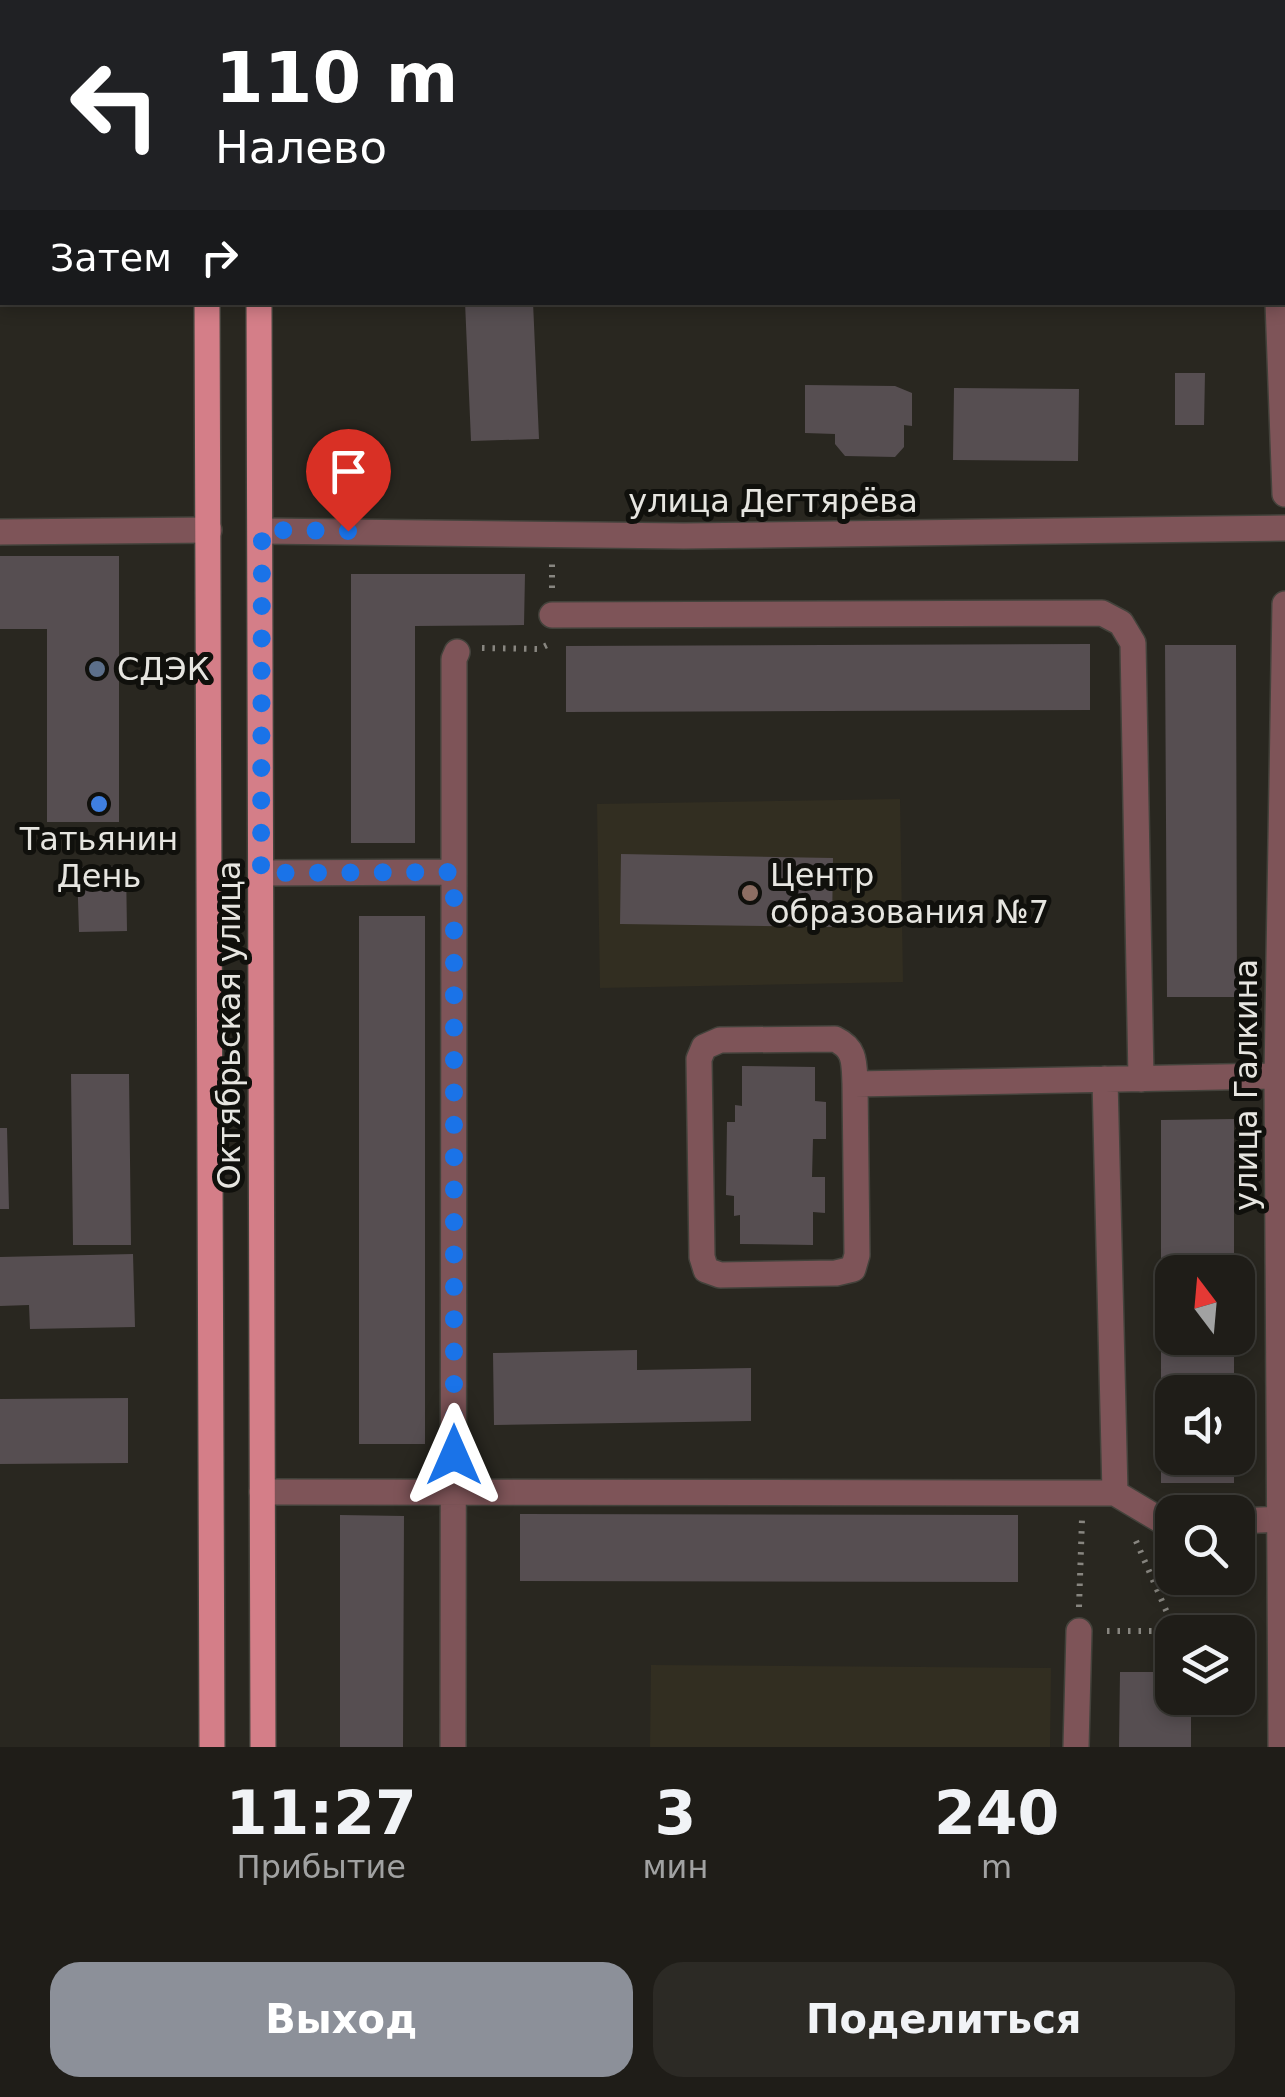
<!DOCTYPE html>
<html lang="ru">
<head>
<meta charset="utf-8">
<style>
  :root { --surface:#1f1d18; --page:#2c2a25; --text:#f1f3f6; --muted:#a1a2a2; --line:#3c3b37; --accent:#8c9099 }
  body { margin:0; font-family:"DejaVu Sans",sans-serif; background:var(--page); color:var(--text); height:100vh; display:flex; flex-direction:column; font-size:38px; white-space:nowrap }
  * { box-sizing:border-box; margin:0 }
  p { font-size:32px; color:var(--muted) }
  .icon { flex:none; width:55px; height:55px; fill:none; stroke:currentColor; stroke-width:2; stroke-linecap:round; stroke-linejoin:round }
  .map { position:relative; height:1747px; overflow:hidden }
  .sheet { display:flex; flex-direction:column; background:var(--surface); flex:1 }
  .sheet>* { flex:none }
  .guide { position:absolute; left:0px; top:0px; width:1285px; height:305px; box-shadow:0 5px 15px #0003,0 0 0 2px var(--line); background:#202124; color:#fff; overflow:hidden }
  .needle { width:65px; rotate:344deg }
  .buttons { position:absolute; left:1155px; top:1255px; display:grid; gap:20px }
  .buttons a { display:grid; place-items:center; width:100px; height:100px; border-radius:20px; background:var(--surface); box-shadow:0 5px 15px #0003,0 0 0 2px var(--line); font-size:50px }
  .pin { position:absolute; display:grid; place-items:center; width:85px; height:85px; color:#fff; margin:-102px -42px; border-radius:50% 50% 50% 0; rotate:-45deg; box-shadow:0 0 10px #0007 }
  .pin .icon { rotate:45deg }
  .me { position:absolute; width:110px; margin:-55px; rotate:0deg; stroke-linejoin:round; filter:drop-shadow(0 0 8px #0008) }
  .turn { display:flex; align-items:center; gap:35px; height:210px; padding:0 50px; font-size:45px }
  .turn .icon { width:130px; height:130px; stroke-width:2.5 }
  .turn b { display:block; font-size:70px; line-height:85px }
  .then { display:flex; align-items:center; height:95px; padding:0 50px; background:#0003; gap:20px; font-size:38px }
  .eta { display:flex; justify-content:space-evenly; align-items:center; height:170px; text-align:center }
  .eta b { font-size:60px; font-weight:700; line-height:70px }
  .cta { display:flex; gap:20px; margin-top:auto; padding:20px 50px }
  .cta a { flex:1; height:115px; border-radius:30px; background:var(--accent); color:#fff; font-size:40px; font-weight:700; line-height:115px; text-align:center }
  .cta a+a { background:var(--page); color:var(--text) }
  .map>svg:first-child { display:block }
  .built { fill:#322e21 }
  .building { fill:#564e51 }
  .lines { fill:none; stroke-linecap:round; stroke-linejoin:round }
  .minor-casing { stroke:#43423b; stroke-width:28 }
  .major-casing { stroke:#43423b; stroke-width:28 }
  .path { stroke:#888680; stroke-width:6; stroke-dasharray:2.5 8; stroke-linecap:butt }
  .minor { stroke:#7e5458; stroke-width:25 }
  .major { stroke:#d47e88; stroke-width:25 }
  .route { stroke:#1a73e8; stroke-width:18; stroke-dasharray:0 32.4 }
  .service-dot { fill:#5c6f8a; stroke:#10100c; stroke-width:4 }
  .shop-dot { fill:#3f7fe0; stroke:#10100c; stroke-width:4 }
  .education-dot { fill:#8d6e63; stroke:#10100c; stroke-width:4 }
  .labels { text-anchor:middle; stroke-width:10; stroke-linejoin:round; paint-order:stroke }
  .street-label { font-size:32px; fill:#e6e5e0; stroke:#10100c }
  .poi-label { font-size:32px; fill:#e6e5e0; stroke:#10100c; text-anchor:start }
</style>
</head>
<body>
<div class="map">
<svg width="1285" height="1747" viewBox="0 0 1285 1747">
  <rect width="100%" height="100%" fill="#292720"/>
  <path class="built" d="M900,799L903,982L600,988L597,804Z
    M651,1665L1051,1668L1050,1747H650Z"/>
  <path class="building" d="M465,302H533L539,439L471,441Z
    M1175,373H1205L1204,425H1175Z
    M805,385L895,386L912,393V426L904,425V447L895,457L845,456L835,444V434L805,433Z
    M954,388L1079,389L1078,461L953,460Z
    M0,556H119V822H47V629H0Z
    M351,574H525L524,625L415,626V843H351Z
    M1090,644V710L566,712V646Z
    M1165,645H1236L1237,997H1167Z
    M621,854L833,858L832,927L620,924Z
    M126,866L127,931L79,932L77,867Z
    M359,916H425V1444H359Z
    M742,1066L815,1067V1101L826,1102V1139H813L812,1177H825V1213L813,1212V1245L740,1244V1215L734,1216V1196L726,1195L727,1122H735V1105L742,1106Z
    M71,1074H129L131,1245H73Z
    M1234,1119V1272H1172V1338H1234V1392H1172V1458H1234V1483H1161V1120Z
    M0,1128H7L9,1209H0Z
    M133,1254L135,1327L30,1329L29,1305L0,1306V1257Z
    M637,1350V1370L751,1368V1421L494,1425L493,1353Z
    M128,1398V1463L0,1464V1399Z
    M520,1514L1018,1515V1582L520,1581Z
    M340,1515L404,1516L403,1747H340Z
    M1120,1672H1172V1698H1191V1747H1119Z"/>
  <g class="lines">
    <g class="minor-casing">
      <path id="minor" d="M793,0V2
        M1278,302L1285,494
        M262,531L684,536L1285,528
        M0,532L209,530
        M552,615L1102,613L1121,623L1133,643L1141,1079
        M454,872V659L457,652
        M261,873L454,872L453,1747
        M1105,1079L1115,1493
        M855,1084C854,1063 856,1049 835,1039L720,1040L704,1047L699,1059L702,1257L706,1270L720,1275L836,1273L853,1269L857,1255L855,1084L1277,1076
        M262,1492L1115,1493L1162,1521H1172
        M1238,1521L1285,1519
        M1076,1747L1079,1631
        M1281,1747L1277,1076L1285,604"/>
    </g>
    <g class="major-casing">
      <path id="major" d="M206,0V2
        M256,0V2
        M207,302L212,1747
        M259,302L263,1747"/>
    </g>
    <path class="path" d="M870,0V2
      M1143,0V2
      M1237,0V2
      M949,2L954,0
      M1282,41H1285
      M552,588V560
      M482,648L539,649L549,644
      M1136,1541L1175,1631L1255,1630
      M1079,1607L1082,1519
      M1107,1631H1174"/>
    <use href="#minor" class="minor"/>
    <use href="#major" class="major"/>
  </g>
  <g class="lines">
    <path class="route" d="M348,531L262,530L261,873L454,872V1455"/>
  </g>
  <circle class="service-dot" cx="97" cy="669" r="10"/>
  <circle class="shop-dot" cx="99" cy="804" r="10"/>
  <circle class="education-dot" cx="750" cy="893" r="10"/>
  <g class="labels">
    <g class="street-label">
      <text x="773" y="512">улица Дегтярёва</text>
      <text transform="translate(229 1025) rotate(-90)" y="11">Октябрьская улица</text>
      <text transform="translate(1246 1085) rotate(-90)" y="11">улица Галкина</text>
    </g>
    <g class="poi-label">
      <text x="117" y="680">СДЭК</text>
      <text x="99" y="850" text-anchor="middle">Татьянин<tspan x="99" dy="37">День</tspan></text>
      <text x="770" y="886">Центр<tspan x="770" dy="37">образования №7</tspan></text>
    </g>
  </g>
</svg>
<div class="buttons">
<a><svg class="needle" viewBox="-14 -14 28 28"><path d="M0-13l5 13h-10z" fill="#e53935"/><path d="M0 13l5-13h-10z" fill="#a1a2a2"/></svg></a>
<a><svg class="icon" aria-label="sound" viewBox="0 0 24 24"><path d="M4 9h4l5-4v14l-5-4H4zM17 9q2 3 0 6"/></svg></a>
<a><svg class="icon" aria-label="search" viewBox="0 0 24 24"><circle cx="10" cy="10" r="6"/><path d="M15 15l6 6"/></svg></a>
<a><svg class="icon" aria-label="layers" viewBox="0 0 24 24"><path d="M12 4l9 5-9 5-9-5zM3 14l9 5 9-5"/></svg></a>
</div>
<div class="pin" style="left:348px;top:531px;background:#d93025"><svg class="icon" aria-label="arrive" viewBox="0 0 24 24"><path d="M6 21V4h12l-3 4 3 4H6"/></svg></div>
<svg class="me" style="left:454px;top:1455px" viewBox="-20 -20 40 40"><path d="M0-17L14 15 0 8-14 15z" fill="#1a73e8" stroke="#fff" stroke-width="4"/></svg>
<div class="guide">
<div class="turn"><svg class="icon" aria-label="left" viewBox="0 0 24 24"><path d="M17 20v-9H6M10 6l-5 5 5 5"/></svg><div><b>110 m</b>Налево</div></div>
<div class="then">Затем<svg class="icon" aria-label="right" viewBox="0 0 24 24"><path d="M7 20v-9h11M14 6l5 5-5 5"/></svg></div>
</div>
</div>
<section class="sheet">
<div class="eta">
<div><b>11:27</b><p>Прибытие</p></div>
<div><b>3</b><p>мин</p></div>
<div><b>240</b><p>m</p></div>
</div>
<div class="cta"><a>Выход</a><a>Поделиться</a></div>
</section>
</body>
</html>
